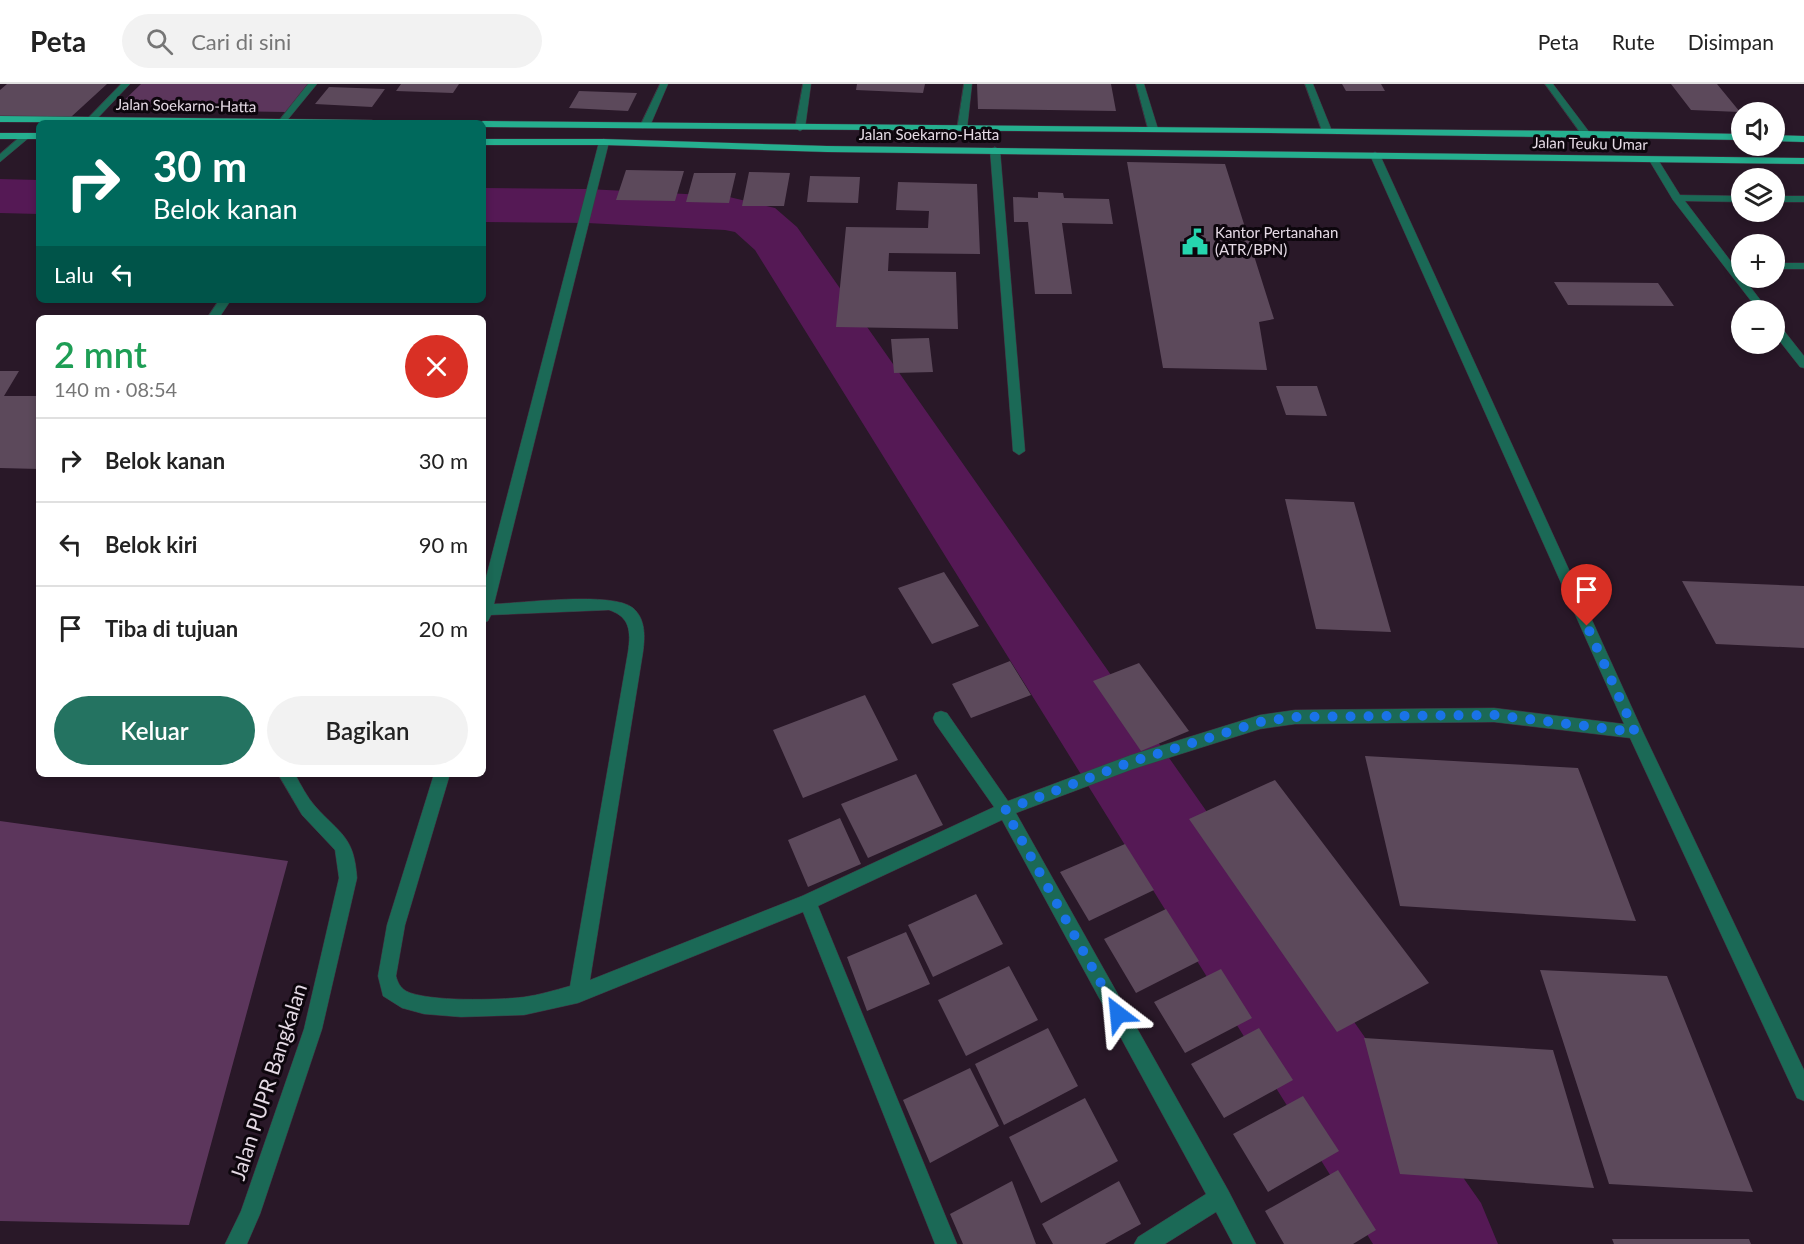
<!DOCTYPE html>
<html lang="id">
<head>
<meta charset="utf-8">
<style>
  :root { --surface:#fff; --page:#f2f2f2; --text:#222; --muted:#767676; --line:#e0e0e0; --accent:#247361 }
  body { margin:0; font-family:Lato,sans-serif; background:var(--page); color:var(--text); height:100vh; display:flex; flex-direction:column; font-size:22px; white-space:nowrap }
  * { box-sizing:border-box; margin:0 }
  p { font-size:20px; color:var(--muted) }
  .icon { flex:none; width:33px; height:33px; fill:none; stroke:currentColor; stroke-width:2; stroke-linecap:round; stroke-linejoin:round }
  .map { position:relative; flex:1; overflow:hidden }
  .drawer { position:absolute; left:36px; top:231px; width:450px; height:462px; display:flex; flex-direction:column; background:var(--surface); border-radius:9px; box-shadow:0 3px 9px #0003 }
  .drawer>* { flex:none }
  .top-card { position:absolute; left:36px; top:36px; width:450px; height:183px; border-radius:9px; box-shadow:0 3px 9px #0003; background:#00695c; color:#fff; overflow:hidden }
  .fabs { position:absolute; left:1731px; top:18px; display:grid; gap:12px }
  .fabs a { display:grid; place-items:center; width:54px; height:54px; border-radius:50%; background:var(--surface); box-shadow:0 3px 9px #0003; font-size:30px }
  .pin { position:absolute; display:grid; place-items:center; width:51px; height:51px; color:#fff; margin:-62px -26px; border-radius:50% 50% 50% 0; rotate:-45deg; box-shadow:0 0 6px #0007 }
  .pin .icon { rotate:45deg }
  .me { position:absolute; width:66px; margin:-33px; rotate:331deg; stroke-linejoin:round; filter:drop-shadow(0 0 4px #0008) }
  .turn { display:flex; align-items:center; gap:21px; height:126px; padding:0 18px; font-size:27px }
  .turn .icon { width:78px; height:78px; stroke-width:2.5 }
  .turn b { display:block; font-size:42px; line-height:51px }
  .then { display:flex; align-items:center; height:57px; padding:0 18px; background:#0003; gap:12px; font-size:22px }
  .round { display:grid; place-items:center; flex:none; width:63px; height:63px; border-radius:32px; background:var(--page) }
  .overview { display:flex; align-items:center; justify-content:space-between; height:102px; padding:0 18px }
  h1 { font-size:36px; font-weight:600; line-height:45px; color:#1e9e55 }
  .cta { display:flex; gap:12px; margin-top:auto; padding:12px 18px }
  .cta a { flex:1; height:69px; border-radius:36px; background:var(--accent); color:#fff; font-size:24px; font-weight:600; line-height:69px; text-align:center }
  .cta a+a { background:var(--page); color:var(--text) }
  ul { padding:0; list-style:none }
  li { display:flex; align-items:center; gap:18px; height:84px; padding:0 18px; border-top:2px solid var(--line) }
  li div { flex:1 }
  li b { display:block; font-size:22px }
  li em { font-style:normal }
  header { display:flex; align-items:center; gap:36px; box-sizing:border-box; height:84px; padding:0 30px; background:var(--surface); border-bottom:2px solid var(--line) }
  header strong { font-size:28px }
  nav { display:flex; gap:33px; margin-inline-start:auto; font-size:21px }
  .search { width:420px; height:54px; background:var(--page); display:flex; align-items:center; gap:15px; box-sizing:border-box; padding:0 21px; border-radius:33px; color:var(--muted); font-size:22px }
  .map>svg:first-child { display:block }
  .green { fill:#5c365c }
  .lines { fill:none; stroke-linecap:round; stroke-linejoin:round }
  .river { fill:#551955; fill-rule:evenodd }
  .building { fill:#5c495b }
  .minor-casing { stroke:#433342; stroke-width:1 }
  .major-casing { stroke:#433342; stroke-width:1 }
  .minor { fill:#1b6956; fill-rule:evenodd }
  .major { fill:#25af8f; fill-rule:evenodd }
  .route { stroke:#1a73e8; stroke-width:10; stroke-dasharray:0 18 }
  .labels { text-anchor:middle; stroke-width:6; stroke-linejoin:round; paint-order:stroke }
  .far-street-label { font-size:15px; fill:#e5dae5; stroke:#0d060d }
  .far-poi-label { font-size:15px; fill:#e5dae5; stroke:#0d060d; text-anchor:start }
  .near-street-label { font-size:21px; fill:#e5dae5; stroke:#0d060d }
</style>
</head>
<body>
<header>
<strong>Peta</strong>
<div class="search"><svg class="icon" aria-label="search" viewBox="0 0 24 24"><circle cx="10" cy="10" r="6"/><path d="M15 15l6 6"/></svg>Cari di sini</div>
<nav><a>Peta</a><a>Rute</a><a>Disimpan</a></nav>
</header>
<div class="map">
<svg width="1804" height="1160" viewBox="0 0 1804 1160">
  <rect width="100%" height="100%" fill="#291828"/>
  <path class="green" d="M141,0H309L286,28L115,25Z
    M0,737L288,777L189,1141L0,1137Z"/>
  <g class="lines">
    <path class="river" d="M0,95L39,96V130L0,129Z
      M483,104L587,105L725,112L775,124L797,143L1481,1119L1498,1160H1373L755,166L735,148L725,146L587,139L483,138Z"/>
  </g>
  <path class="building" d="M7,0H107L71,33L0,32V6Z
    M401,0H459L453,9L396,7Z
    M857,0H925L923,9L856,6Z
    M977,0H1111L1116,27L978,25Z
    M1342,0H1381L1385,7H1346Z
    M1671,0H1717L1740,28L1691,26Z
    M329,3L385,5L372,23L315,20Z
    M579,7L637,9L628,27L569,24Z
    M1127,78L1225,80L1274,235L1259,238L1267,286L1163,284Z
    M626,86L684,87L675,117L616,116Z
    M749,88L790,89L784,122H742Z
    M694,89H736L729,119L686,118Z
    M810,92L860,93L858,119L807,118Z
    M898,98L977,100L980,170L889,169L888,187L956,188L958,245L836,243L846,143L928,144L929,127L896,126Z
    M1038,108L1063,109L1064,114L1109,115L1113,140L1062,139L1072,210H1035L1028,138H1014L1013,113L1038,114Z
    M1554,198L1658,199L1674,222L1568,221Z
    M929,254L933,288L894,289L891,255Z
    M0,287H19L4,312H39V385L0,384Z
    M1276,302H1317L1327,332L1286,331Z
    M1285,415L1354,418L1391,548L1316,545Z
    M944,488L979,542L932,560L898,504Z
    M1682,497L1804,502V564L1716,560Z
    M1010,577L1031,611L971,634L952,600Z
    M1139,579L1189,647L1141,667L1093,597Z
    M865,611L898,676L803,714L773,646Z
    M1365,672L1578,684L1636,837L1400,822Z
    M916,690L943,741L868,774L841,720Z
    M1275,696L1429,899L1337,948L1189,735Z
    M840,734L861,780L808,803L788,756Z
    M1125,760L1154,806L1089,837L1060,788Z
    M976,810L1003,860L933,893L908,841Z
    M1166,825L1199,877L1136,909L1104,855Z
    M906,848L930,900L867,927L847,873Z
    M1009,882L1038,936L966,972L938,916Z
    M1221,885L1252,934L1185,969L1154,918Z
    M1540,886L1667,892L1753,1108L1609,1100Z
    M1048,944L1078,1002L1004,1041L975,980Z
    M1259,944L1293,996L1224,1034L1191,980Z
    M1364,954L1553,966L1594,1104L1400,1090Z
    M970,984L999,1042L930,1079L903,1016Z
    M1303,1012L1339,1067L1268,1108L1233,1050Z
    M1085,1014L1118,1077L1041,1119L1009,1053Z
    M1338,1086L1376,1146L1353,1160H1284L1265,1127Z
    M1012,1097L1036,1160H963L950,1130Z
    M1119,1097L1141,1140L1105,1160H1053L1042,1140Z
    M1612,1155H1749L1751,1160H1614Z"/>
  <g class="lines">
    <g class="minor-casing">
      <path id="minor" d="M121,0H130L94,38H88V34Z
        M308,0H317L285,39H277Z
        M660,0H668L650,42L642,44L640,42Z
        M803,0H811L805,44L800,47L795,44Z
        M964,0H972L967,45L962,48L957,45Z
        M1136,0H1144L1158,45L1156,47L1148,45Z
        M1305,0H1313L1332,47L1330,49L1322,47Z
        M1545,0H1553L1590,49L1588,51H1582Z
        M23,50L31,52L0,78V70Z
        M604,55L609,58L494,520C522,519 613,507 633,524C646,535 645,553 643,568L590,896L802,812L994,723L935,639L933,634L935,629L941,627L947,629L1008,717L1131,671L1260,631L1295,626L1494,624L1624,640L1370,71L1375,68L1380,71L1643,648L1804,986V1017L1797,1014L1630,654L1494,638L1295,640L1260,645L1133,685L1016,729L1228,1106L1256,1160H1233L1216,1128L1165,1160H1134L1138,1153L1206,1110L1002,736L818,822L957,1160H935L803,828L578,919L524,931L461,933L424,930L402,924L383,912L378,892L387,841L434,690H450L405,841L396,892C398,899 400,903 406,907C428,918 499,916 524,913C539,911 555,906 570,902L628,568C631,547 630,533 609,526L491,531L488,537L483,539V505L599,58Z
        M995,63L1000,66L1025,367L1019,371L1013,367L990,66Z
        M1651,74H1657L1680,111L1742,112V118L1685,117L1768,226H1758L1673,116L1649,76Z
        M1774,112H1804V118H1774Z
        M1774,179H1804V185H1774Z
        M219,216H231L219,234H207Z
        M1774,239H1778L1804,272V284L1800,283L1774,250Z
        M278,690H295C301,701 307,713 315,722C341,751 354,752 357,794L322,945L260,1130L247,1160H225L241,1127L304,945L339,794L335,766L302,731Z"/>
    </g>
    <g class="major-casing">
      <path id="major" d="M0,32L372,36L377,39L0,38Z
        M483,37L1585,47L1742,50V56L1270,49L483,43V39H479Z
        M0,49H39V55H0Z
        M1774,51L1804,52V58L1774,57Z
        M483,55H604L827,62L1804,74V80L827,68L604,61H483Z"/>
    </g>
    <use href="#minor" class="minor"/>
    <use href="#major" class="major"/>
  </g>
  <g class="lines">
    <path class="route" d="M1118,930L1005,726L1131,678L1260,638L1295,633L1494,631L1635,648L1587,542"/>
  </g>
  <defs>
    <g id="civic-bare" transform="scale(2.07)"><path d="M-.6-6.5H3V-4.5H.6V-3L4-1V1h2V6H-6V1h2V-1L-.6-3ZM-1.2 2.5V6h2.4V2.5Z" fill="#26d5ae" stroke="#0d060d" stroke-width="2.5" paint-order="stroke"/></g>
  </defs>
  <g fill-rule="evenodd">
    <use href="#civic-bare" x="1195" y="158"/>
  </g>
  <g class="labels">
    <g class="far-street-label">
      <text transform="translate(186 22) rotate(1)" y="5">Jalan Soekarno-Hatta</text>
      <text x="929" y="56">Jalan Soekarno-Hatta</text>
      <text transform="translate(1590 60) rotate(1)" y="5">Jalan Teuku Umar</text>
    </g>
    <g class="far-poi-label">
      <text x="1215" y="154">Kantor Pertanahan<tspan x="1215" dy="17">(ATR/BPN)</tspan></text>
    </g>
    <g class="near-street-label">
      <text transform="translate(269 998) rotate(-72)" y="7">Jalan PUPR Bangkalan</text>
    </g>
  </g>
</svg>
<div class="fabs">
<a><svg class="icon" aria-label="sound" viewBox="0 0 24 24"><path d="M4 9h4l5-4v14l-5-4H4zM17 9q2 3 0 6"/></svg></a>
<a><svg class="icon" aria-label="layers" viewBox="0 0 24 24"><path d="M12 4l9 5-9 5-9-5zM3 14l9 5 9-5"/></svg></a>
<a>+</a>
<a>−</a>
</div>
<div class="pin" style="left:1587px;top:542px;background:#d93025"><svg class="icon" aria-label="arrive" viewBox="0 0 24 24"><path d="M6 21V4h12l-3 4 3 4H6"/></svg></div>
<svg class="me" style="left:1118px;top:930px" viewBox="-20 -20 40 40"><path d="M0-17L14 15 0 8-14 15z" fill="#1a73e8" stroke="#fff" stroke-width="4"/></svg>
<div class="top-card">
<div class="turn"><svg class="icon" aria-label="right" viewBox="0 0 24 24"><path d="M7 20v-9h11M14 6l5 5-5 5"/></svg><div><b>30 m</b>Belok kanan</div></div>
<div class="then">Lalu<svg class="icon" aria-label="left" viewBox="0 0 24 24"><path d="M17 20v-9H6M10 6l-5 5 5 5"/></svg></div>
</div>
<section class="drawer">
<div class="overview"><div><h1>2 mnt</h1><p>140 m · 08:54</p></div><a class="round" style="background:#d93025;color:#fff"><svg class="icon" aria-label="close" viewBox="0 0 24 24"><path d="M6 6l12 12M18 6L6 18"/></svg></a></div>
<ul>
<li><svg class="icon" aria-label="right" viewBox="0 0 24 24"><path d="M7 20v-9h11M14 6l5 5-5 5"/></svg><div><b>Belok kanan</b></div><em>30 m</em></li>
<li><svg class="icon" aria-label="left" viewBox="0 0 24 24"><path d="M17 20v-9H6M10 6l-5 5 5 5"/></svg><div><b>Belok kiri</b></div><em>90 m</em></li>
<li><svg class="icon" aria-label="arrive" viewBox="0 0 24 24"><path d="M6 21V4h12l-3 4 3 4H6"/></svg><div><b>Tiba di tujuan</b></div><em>20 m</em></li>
</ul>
<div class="cta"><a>Keluar</a><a>Bagikan</a></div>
</section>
</div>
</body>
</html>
